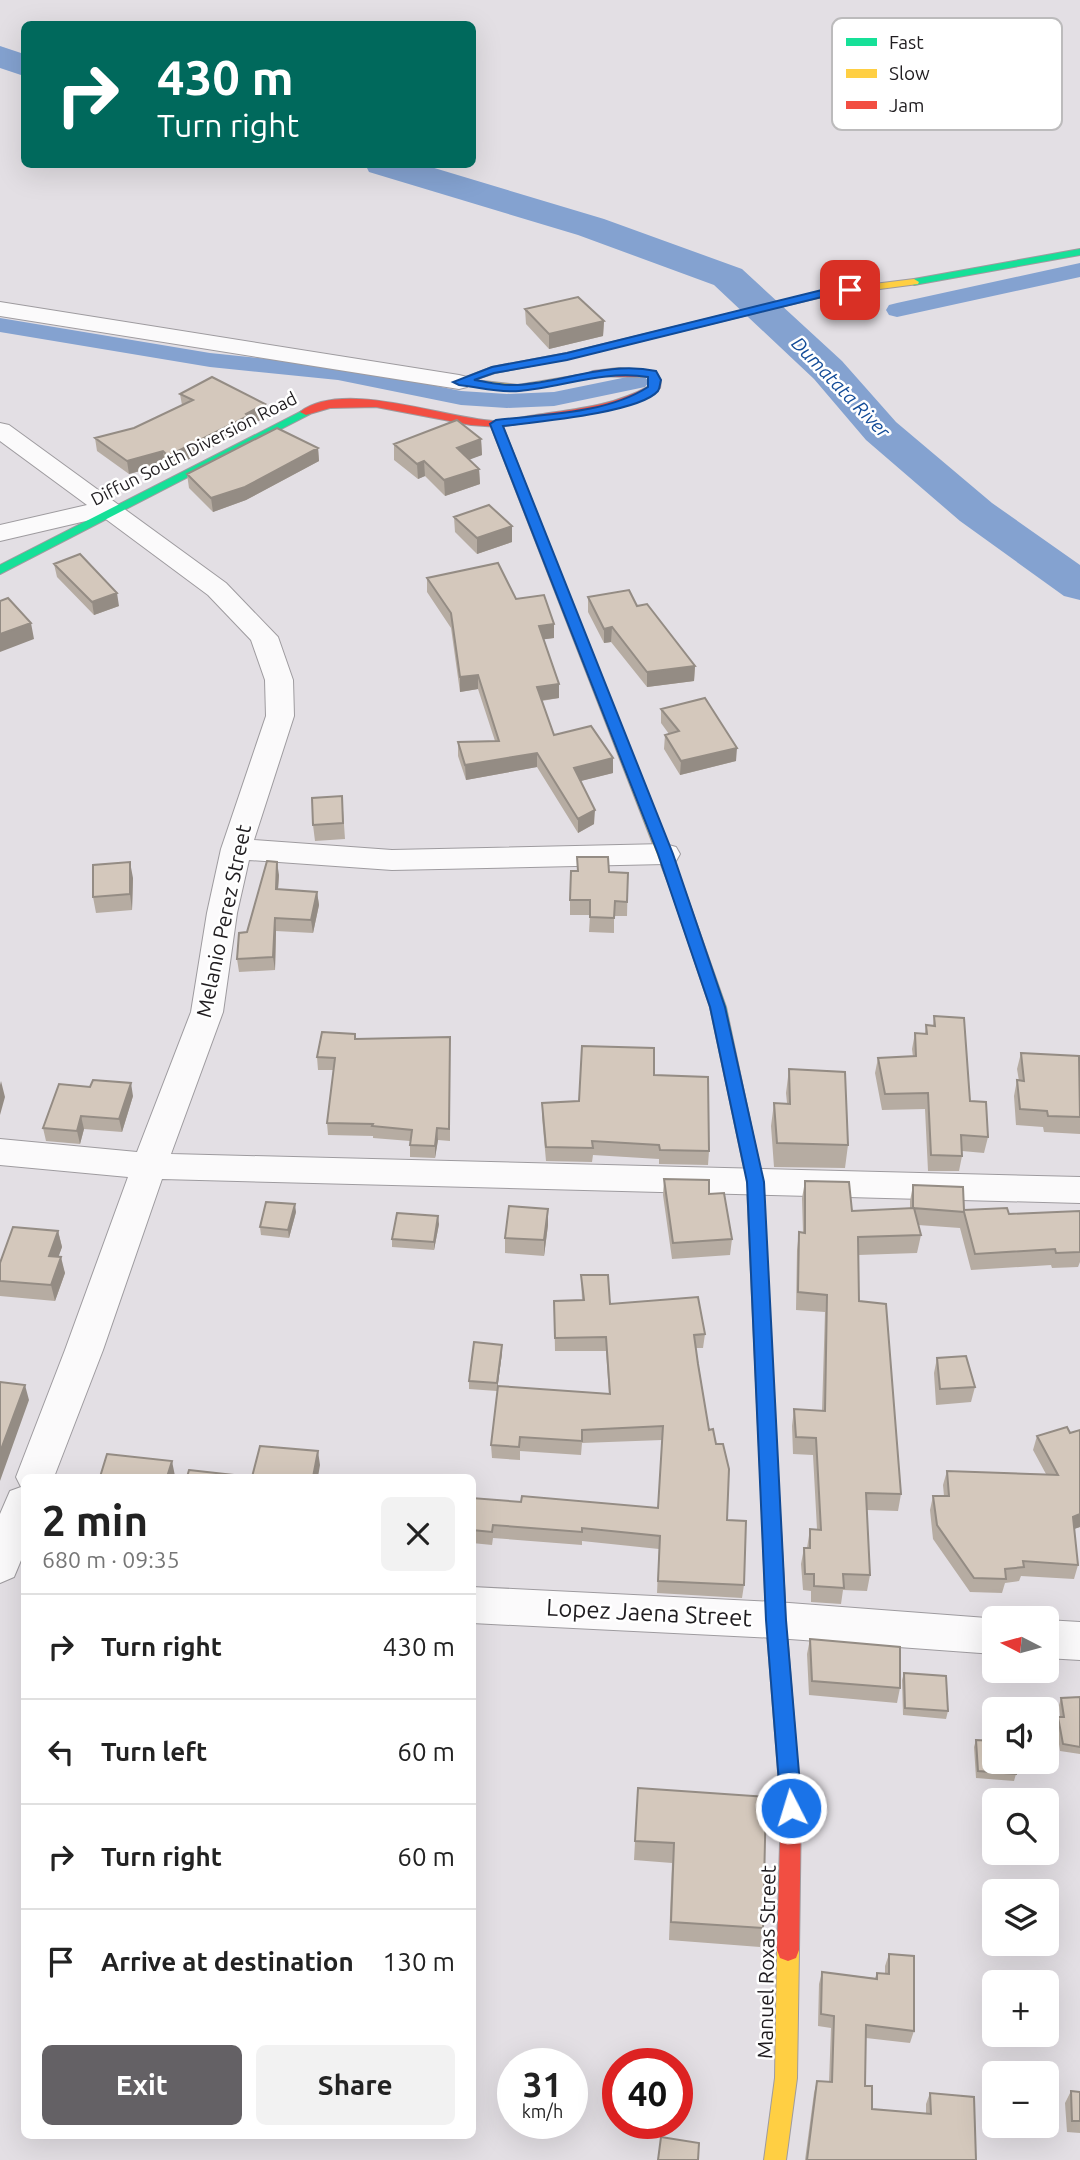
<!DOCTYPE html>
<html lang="en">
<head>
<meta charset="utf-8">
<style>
  :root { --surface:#fff; --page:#f2f2f2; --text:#222; --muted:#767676; --line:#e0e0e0; --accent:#646165 }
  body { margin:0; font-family:Ubuntu,sans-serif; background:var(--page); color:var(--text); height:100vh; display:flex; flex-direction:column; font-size:26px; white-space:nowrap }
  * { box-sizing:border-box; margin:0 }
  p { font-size:23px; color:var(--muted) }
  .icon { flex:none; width:38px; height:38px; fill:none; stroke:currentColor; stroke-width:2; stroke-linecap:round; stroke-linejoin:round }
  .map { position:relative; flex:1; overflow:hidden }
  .drawer { position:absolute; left:21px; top:1474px; width:455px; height:665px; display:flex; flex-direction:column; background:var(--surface); border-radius:10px; box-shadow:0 7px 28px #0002 }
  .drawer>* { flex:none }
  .guide { position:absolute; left:21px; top:21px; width:455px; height:147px; border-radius:10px; box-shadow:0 7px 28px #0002; background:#00695c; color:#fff; overflow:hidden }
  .needle { width:46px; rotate:276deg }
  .tools { position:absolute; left:982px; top:1606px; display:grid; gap:14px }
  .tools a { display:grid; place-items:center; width:77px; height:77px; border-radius:10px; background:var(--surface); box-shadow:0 7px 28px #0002; font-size:35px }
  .speed { position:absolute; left:497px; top:2048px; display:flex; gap:14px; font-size:35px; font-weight:700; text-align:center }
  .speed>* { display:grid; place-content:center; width:91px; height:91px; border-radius:50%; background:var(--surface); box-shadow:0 7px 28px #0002; line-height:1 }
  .speed small { font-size:18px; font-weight:400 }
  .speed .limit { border:10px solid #d22; background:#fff; color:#111 }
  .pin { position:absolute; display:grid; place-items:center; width:60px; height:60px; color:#fff; margin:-30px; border-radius:14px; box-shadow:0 4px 10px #0006 }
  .me { position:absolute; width:77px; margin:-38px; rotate:355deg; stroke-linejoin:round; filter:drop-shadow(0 0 5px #0008) }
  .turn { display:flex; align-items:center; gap:24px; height:147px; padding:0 21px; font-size:32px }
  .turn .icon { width:91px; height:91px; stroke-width:2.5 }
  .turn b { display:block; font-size:49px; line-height:60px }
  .round { display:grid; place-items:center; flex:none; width:74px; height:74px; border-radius:10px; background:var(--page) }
  .overview { display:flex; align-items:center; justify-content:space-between; height:119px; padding:0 21px }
  h1 { font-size:42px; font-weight:700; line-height:52px }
  .button { display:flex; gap:14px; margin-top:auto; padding:14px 21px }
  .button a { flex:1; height:80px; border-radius:10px; background:var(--accent); color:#fff; font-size:28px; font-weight:700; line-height:80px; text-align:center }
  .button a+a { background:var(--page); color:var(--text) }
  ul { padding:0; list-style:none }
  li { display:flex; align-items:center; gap:21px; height:105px; padding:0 21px; border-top:2px solid var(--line) }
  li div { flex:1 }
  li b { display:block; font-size:26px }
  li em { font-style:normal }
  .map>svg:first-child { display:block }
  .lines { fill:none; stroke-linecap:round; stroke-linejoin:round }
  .canal { fill:#84a2d0; fill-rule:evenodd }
  .river { fill:#84a2d0; fill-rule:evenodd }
  .street-casing { stroke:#9e9b9f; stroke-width:2 }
  .fast-casing { stroke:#9e9b9f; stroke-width:2 }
  .slow-casing { stroke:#9e9b9f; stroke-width:2 }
  .jam-casing { stroke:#9e9b9f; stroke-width:2 }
  .street { fill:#fbfafb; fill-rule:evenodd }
  .fast { fill:#16e098; fill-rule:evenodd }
  .slow { fill:#ffcf43; fill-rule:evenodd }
  .jam { fill:#f24e42; fill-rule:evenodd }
  .wall { fill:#b6aca2 }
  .shaded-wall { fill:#948c84 }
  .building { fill:#d4c8bc; stroke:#948c84; stroke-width:2 }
  .route { fill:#1a73e8; stroke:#114b97; stroke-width:2 }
  .labels { text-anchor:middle; stroke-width:5; stroke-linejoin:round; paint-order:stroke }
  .far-street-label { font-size:18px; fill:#201d20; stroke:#fff }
  .far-water-label { font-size:19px; font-style:italic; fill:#134c98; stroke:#fff }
  .street-label { font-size:21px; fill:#201d20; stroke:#fff }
  .near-street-label { font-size:24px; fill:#201d20; stroke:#fff }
  .key { fill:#fff; stroke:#bcbbbc; stroke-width:2 }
  .key-label { font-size:19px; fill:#201d20 }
</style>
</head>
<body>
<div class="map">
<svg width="1080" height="2160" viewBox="0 0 1080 2160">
  <rect width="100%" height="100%" fill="#e3dfe4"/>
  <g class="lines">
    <path class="canal" d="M1080,263V277L897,317L889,315L886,310L889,305L897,303Z
      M0,318L210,353L338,366L461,391L507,394L554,392L637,375L645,377L649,382L645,387L554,406L507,408L461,405L338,380L210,367L0,332Z"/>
    <path class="river" d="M0,46L24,54V76L0,68Z
      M365,164H421L604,219L742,269L842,361L896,422L992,503L1080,565V600L1064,596L960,521L866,440L814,379L714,285L578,235L369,172Z"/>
    <g class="street-casing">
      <path id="street" d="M0,302L459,375L467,377L471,382L467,387L459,389L0,316Z
        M0,423L9,425L226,583L278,637L293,680L294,716L254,840L392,850L665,844L676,847L680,854L676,861L665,864L392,870L249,860L237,913L223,1012L171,1154L1080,1177V1203L162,1179L103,1350L54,1477H24V1553L14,1577L0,1583V1514L10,1491L21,1487L16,1477L65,1350L128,1177L0,1165V1139L137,1152L191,1012L207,913L221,849L266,716L265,680L251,640L208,595L103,517L0,541V525L87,505L0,441Z
        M472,1587L776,1602L1000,1619H994V1654L776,1638L472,1623Z
        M1046,1620L1080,1622V1660L1046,1658Z"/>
    </g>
    <g class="fast-casing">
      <path id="fast" d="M1080,249V255L914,285L909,282L914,279Z
        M306,409L310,410V414L0,574V565Z
        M677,883L684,888L726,1007L763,1182L765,1231L763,1236H751L749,1231L747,1182L710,1007L670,888Z"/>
    </g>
    <g class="slow-casing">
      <path id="slow" d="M914,279L919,282L918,284L826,296L567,359L495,373L474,380L518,385L597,372L599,374L593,377L518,391L459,385L453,382L492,367L567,353L826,290Z
        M496,421L502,424L684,888L682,891L677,893L670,888L490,424Z
        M757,1224L763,1226L765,1231L780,1513L778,1519L771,1521L764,1519L762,1513L749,1231L751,1226Z
        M788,1939L796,1942L799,1950L797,2078L786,2160H764L775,2078L777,1950L780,1942Z"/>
    </g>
    <g class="jam-casing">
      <path id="jam" d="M619,368L656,372L661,380L660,388L644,398L611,409L499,427L471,425L376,407L330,408L306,415L300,412C343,379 443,418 493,421C508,421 522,417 536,415C575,409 613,406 649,386L648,377C636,376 593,378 587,374L593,371Z
        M771,1505L778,1507L780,1513L786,1620L801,1808L799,1950L796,1958L788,1961L780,1958L777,1950L781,1808L766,1620L762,1513L764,1507Z"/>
    </g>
    <use href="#street" class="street"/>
    <use href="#fast" class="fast"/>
    <use href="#slow" class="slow"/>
    <use href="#jam" class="jam"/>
  </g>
  <path class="wall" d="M525,309L604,321L603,336L549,349L526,324Z
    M180,394L266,417L249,426V428L170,469L165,464L129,474L97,451L95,438L134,428L182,405Z
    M481,439L482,455L469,459L479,469L480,484L445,496L425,476L418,479L394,460V444Z
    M318,448L319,461L246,500L213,512L189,488L187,474Z
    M454,517L512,542L477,554L455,532Z
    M54,564L119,606L94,615L57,577Z
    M427,578L516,599L554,638L544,639L559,698L542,701L554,735L613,773L580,781L594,824L578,833L537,767L466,780L458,756V742L495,741L478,689L460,692L451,628L427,592Z
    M588,597L637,606L695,666L694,681L647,687L611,642L604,643L588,612Z
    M661,709L736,761L680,775L664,749L665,735L669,734L661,723Z
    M342,796L345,839L315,841L313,825Z
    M609,872L628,873L627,916H614V933L589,932L590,915H570V900Z
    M279,875L278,890L317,892L319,905L313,933L276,931L275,970L239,972L237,959L247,932Z
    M133,878L132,910L96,913L93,897Z
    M934,1016L970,1101L988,1137L984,1153L962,1151V1156L959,1171H928L925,1109L882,1110L875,1073L878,1058L913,1057L912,1049L915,1033H925L926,1025H933Z
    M450,1037V1141L438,1140L435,1158L410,1157V1141L373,1138V1136L328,1135L327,1123L334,1070H318L317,1057L356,1039Z
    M1021,1053L1080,1063V1134L1044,1132L1043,1127L1016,1125L1014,1096L1017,1080L1019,1081L1017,1069Z
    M789,1069L848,1145L845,1168L774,1167L771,1126L774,1103H787L786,1093Z
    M654,1075L709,1151L708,1165L659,1164V1159L593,1155L592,1162L546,1161L542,1117V1103L579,1101Z
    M133,1096L122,1132L84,1129L80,1144L46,1141L43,1128Z
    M664,1179L732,1239L730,1255L672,1259L663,1195Z
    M805,1181L852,1211L910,1208V1201L913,1185L964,1210L1009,1214L1080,1211V1262L1078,1267L1052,1268L1051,1265L971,1270L960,1228L918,1225L921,1235L917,1253L858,1255L859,1301L901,1494L898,1511L867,1510L870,1575L867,1591L843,1590L841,1604L811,1602V1591L803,1590L801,1564L804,1548H807L810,1529H817L813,1455L793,1454L792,1426L794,1409L822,1411L825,1312L796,1310L797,1250L799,1232L803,1233L802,1198Z
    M548,1209V1225L544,1256L505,1253V1238Z
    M296,1212L289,1238L261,1235L260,1227Z
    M439,1224L434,1250L392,1247V1239Z
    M58,1231L62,1247L58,1257L65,1273L55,1301L0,1296V1263Z
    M581,1275L610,1304L705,1334L703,1348H696L709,1430L727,1520L744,1585L742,1598L657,1593L659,1549L582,1541V1545L493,1538L492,1545L472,1543V1498L521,1502L658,1508L662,1440L582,1443L581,1455L520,1451V1460L492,1458L491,1445L609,1394L606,1351H555L554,1301L582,1300Z
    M502,1345V1353L497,1391L469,1389V1381Z
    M937,1358L975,1387L971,1402L936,1405L934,1373Z
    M1080,1430V1527L1074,1529L1078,1565L1074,1579L1021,1576L1019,1581L1005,1583L1002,1593L970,1592L933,1539L930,1510L933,1496H944L943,1485L947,1471L1046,1474L1033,1450L1037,1436L1070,1433Z
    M810,1639L900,1688L897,1703L809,1695L807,1654Z
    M904,1673L948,1711L946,1719L903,1715L902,1680Z
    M1080,1697V1754L1060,1751L1056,1724L1058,1717H1060L1059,1705L1061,1698Z
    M976,1740L1016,1774L1014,1781L976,1778L974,1747Z
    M638,1788L763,1928L760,1947L669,1940L672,1863L634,1860Z
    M889,1954L914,2031L910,2043L866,2038L865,2086L872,2109L926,2114V2104L930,2093L976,2160H805L814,2093L817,2081L829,2082L831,2028L818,2026L819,1984L822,1972L875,1978L877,1973L885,1974V1966Z
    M1071,2091L1080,2092V2133L1067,2132L1065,2103Z"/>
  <path class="shaded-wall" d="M604,321L603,336L549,349V334Z
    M265,404L266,417L249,426V428L170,469L168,456Z
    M481,439L482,455L458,464L457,448Z
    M318,448L319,461L246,500L213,512L211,498Z
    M163,451L165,464L129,474L127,461Z
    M424,461L425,476L418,479L417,464Z
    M479,469L480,484L445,496L444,480Z
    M512,526V542L477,554V538Z
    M117,593L119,606L94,615L92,602Z
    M31,623L34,639L0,652V634Z
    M554,624V638L539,640V626Z
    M612,627L611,642L604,643V629Z
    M695,666L694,681L647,687V672Z
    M478,675V689L460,692V677Z
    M559,684V698L537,701V687Z
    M737,748L736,761L680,775L681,761Z
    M537,753V767L466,780L465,765Z
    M613,758V773L573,783L574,768Z
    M595,810L594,824L578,833V819Z
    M130,862L133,878L132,910L130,894Z
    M277,862L279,875L277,902L276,889Z
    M317,892L319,905L313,933L311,920Z
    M275,918L276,931L275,970L273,957Z
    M1,1081L5,1097L0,1115V1085Z
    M131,1083L133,1096L122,1132L119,1119Z
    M81,1116L84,1129L80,1144L77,1131Z
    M437,1128L438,1140L435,1158V1146Z
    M295,1204L296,1212L289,1238L288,1230Z
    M548,1209V1225L544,1256V1240Z
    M438,1216L439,1224L434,1250V1242Z
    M58,1231L62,1247L53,1272L49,1256Z
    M61,1257L65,1273L55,1301L51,1285Z
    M502,1345V1353L497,1391V1383Z
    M25,1385L29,1400L0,1481V1452Z
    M318,1451L320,1465L318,1477H313Z
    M172,1461L175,1476L167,1477Z
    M1080,1514V1527L1068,1531L1073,1517Z"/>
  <path class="building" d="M578,297L604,321L549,334L525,309Z
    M212,377L265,404L246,414L248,416L168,456L163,451L127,461L95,438L134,428L193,400L180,394Z
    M457,420L481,439L457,448L479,469L444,480L424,461L417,464L394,444Z
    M277,428L318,448L245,487L211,498L187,474Z
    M489,505L512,526L477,538L454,517Z
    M80,554L117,593L92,602L54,564Z
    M498,563L516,599L544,595L554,624L539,626L559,684L537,687L554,735L591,726L613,758L574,768L595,810L578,819L537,753L465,765L458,742L499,741L478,675L460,677L451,613L427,578Z
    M629,590L637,606L647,604L695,666L647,672L612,627L604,629L588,597Z
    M8,598L31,623L0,634V601Z
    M705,698L737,748L681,761L665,735L679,731L661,709Z
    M342,796L343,823L313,825L312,798Z
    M577,857H608L609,872L628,873L627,902L615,901L614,918L590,917V900H570L571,871H578Z
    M267,861L277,862L276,889L317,892L311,920L275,918L273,957L237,959L239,933L247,932Z
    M130,862V894L93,897V865Z
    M934,1016L964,1018L970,1101L986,1102L988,1137L961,1135L962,1156L931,1155L928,1093L885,1094L878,1058L916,1056L915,1033L927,1034L926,1025L935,1026Z
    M322,1032L355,1034V1039L450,1037L449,1129L437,1128L435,1146L410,1145L412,1130L372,1126L373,1124L327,1123L335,1058L317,1057Z
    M582,1046L654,1048V1075L708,1077L709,1151L660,1150L659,1145L592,1141L593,1148L546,1147L542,1103L579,1101Z
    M1021,1053L1079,1056L1080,1117L1048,1116L1047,1111L1020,1109L1017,1080L1024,1081Z
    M789,1069L845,1072L848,1145L777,1143L774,1103L790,1104Z
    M93,1080L131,1083L119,1119L81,1116L77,1131L43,1128L59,1084L90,1087Z
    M664,1179L709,1180V1194L724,1193L732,1239L673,1243Z
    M805,1181L849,1182L852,1211L914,1208L921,1235L858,1237L859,1301L886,1304L901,1494L866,1493L870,1575L843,1574L844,1588L814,1586V1574H805L804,1548H810V1529L821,1530L816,1438L796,1437L794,1409L825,1411L827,1295L798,1292L799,1232L805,1233Z
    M913,1185L963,1187L964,1210L1007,1208L1009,1214L1080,1211V1252L1056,1253L1055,1249L975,1254L964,1212L913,1208Z
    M266,1202L295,1204L288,1230L260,1227Z
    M509,1206L548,1209L544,1240L505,1238Z
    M397,1213L438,1216L434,1242L392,1239Z
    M13,1227L58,1231L49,1256L61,1257L51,1285L0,1281V1263Z
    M581,1275H608L610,1304L698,1297L705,1334L694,1335L698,1364L709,1430L713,1429L716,1444H723L729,1469L727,1520L746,1521L744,1585L658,1581L660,1536L582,1528V1532L493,1525L492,1532L472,1530V1498L521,1502L522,1496L658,1508L663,1426L582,1430V1441L520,1437L519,1447L491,1445L498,1386L610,1394L606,1337L555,1338L554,1301L584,1300Z
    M474,1342L502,1345L497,1383L469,1381Z
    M966,1356L975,1387L940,1389L937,1358Z
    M0,1382L25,1385L0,1452Z
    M1067,1427L1070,1433L1080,1430V1514L1073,1517L1078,1565L1023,1561L1024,1567L1005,1569L1006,1579L974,1578L937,1525L933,1496H949L947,1471L1058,1475L1037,1436Z
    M260,1446L318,1451L313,1477H252Z
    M107,1454L172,1461L167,1477H100Z
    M189,1470L252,1477H187Z
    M810,1639L900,1647V1688L812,1681Z
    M904,1673L946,1676L948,1711L905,1708Z
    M1080,1697V1747L1063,1744L1058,1717H1064L1061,1698Z
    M976,1740L994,1741V1762H1016V1774L978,1771Z
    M638,1788L766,1797L763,1928L671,1922L674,1843L635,1841Z
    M889,1954L914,1956V2031L866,2025L865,2086H872V2109L931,2114L930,2093L974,2097L976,2160H807L817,2081L832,2082L834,2016L821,2014L822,1972L877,1979V1973L889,1974Z
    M1071,2091L1080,2092V2121H1072Z
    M661,2137L699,2143L698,2160H658Z"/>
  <path class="route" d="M850,286L855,290L853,292L826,296L567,360L494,373L474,380C488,382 503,386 517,385C565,382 608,361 656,371L661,380C660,383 660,388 658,391C639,413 534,422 503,426L673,854L725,1007L764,1182L786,1620L802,1808L799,1815L791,1818L784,1815L781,1808L766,1620L747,1182L710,1007L658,854L490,424L496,420C545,414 606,414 648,387V377C603,370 563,387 519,391C500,393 478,387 459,385L453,382L492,367L567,353L826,289Z"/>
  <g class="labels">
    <g class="far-street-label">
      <text transform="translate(194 449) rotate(-27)" y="6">Diffun South Diversion Road</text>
    </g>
    <g class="far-water-label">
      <text transform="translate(841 387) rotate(46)" y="7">Dumatata River</text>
    </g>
    <g class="street-label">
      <text transform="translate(224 921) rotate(-78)" y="7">Melanio Perez Street</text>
      <text transform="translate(767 1962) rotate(-89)" y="7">Manuel Roxas Street</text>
    </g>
    <g class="near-street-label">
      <text transform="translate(649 1613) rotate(3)" y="8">Lopez Jaena Street</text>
    </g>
  </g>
  <rect x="832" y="18" width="230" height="112" rx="10" class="key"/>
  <rect x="846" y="38" width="31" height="8" fill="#16e098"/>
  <rect x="846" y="69" width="31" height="9" fill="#ffcf43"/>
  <rect x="846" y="101" width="31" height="8" fill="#f24e42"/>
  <g class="key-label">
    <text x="889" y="49">Fast</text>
    <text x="889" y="80">Slow</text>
    <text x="889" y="112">Jam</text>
  </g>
</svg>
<div class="tools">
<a><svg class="needle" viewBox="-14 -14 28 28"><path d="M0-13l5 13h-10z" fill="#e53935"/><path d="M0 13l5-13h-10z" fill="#767676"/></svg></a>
<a><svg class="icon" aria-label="sound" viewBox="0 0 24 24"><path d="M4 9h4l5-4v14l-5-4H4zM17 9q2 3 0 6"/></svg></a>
<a><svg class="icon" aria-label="search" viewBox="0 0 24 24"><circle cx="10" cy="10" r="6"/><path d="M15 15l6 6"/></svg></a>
<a><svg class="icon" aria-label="layers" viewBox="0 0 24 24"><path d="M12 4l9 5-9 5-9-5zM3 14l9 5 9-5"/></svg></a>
<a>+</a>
<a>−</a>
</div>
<div class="speed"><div>31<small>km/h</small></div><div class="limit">40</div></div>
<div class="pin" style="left:850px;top:290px;background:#d93025"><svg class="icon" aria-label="arrive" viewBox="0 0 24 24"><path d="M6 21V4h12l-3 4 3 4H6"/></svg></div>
<svg class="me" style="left:791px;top:1808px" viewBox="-20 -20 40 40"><circle r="17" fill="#1a73e8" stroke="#fff" stroke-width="3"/><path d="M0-11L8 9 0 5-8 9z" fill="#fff"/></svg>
<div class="guide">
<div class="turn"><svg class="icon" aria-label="right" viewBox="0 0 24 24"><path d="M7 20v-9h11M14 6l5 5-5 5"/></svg><div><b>430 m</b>Turn right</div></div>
</div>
<section class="drawer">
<div class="overview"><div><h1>2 min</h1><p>680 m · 09:35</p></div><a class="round"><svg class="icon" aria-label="close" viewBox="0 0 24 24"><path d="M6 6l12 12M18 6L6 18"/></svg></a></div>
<ul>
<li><svg class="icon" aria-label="right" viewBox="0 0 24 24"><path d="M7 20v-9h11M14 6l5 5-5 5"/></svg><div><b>Turn right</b></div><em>430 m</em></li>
<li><svg class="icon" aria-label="left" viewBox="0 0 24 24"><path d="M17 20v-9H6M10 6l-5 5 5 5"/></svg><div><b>Turn left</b></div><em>60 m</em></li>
<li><svg class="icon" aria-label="right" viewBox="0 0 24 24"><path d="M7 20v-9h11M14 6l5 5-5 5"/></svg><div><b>Turn right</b></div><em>60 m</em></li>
<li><svg class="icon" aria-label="arrive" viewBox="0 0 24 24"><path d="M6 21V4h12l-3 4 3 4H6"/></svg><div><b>Arrive at destination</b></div><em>130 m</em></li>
</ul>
<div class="button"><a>Exit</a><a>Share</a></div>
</section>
</div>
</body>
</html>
